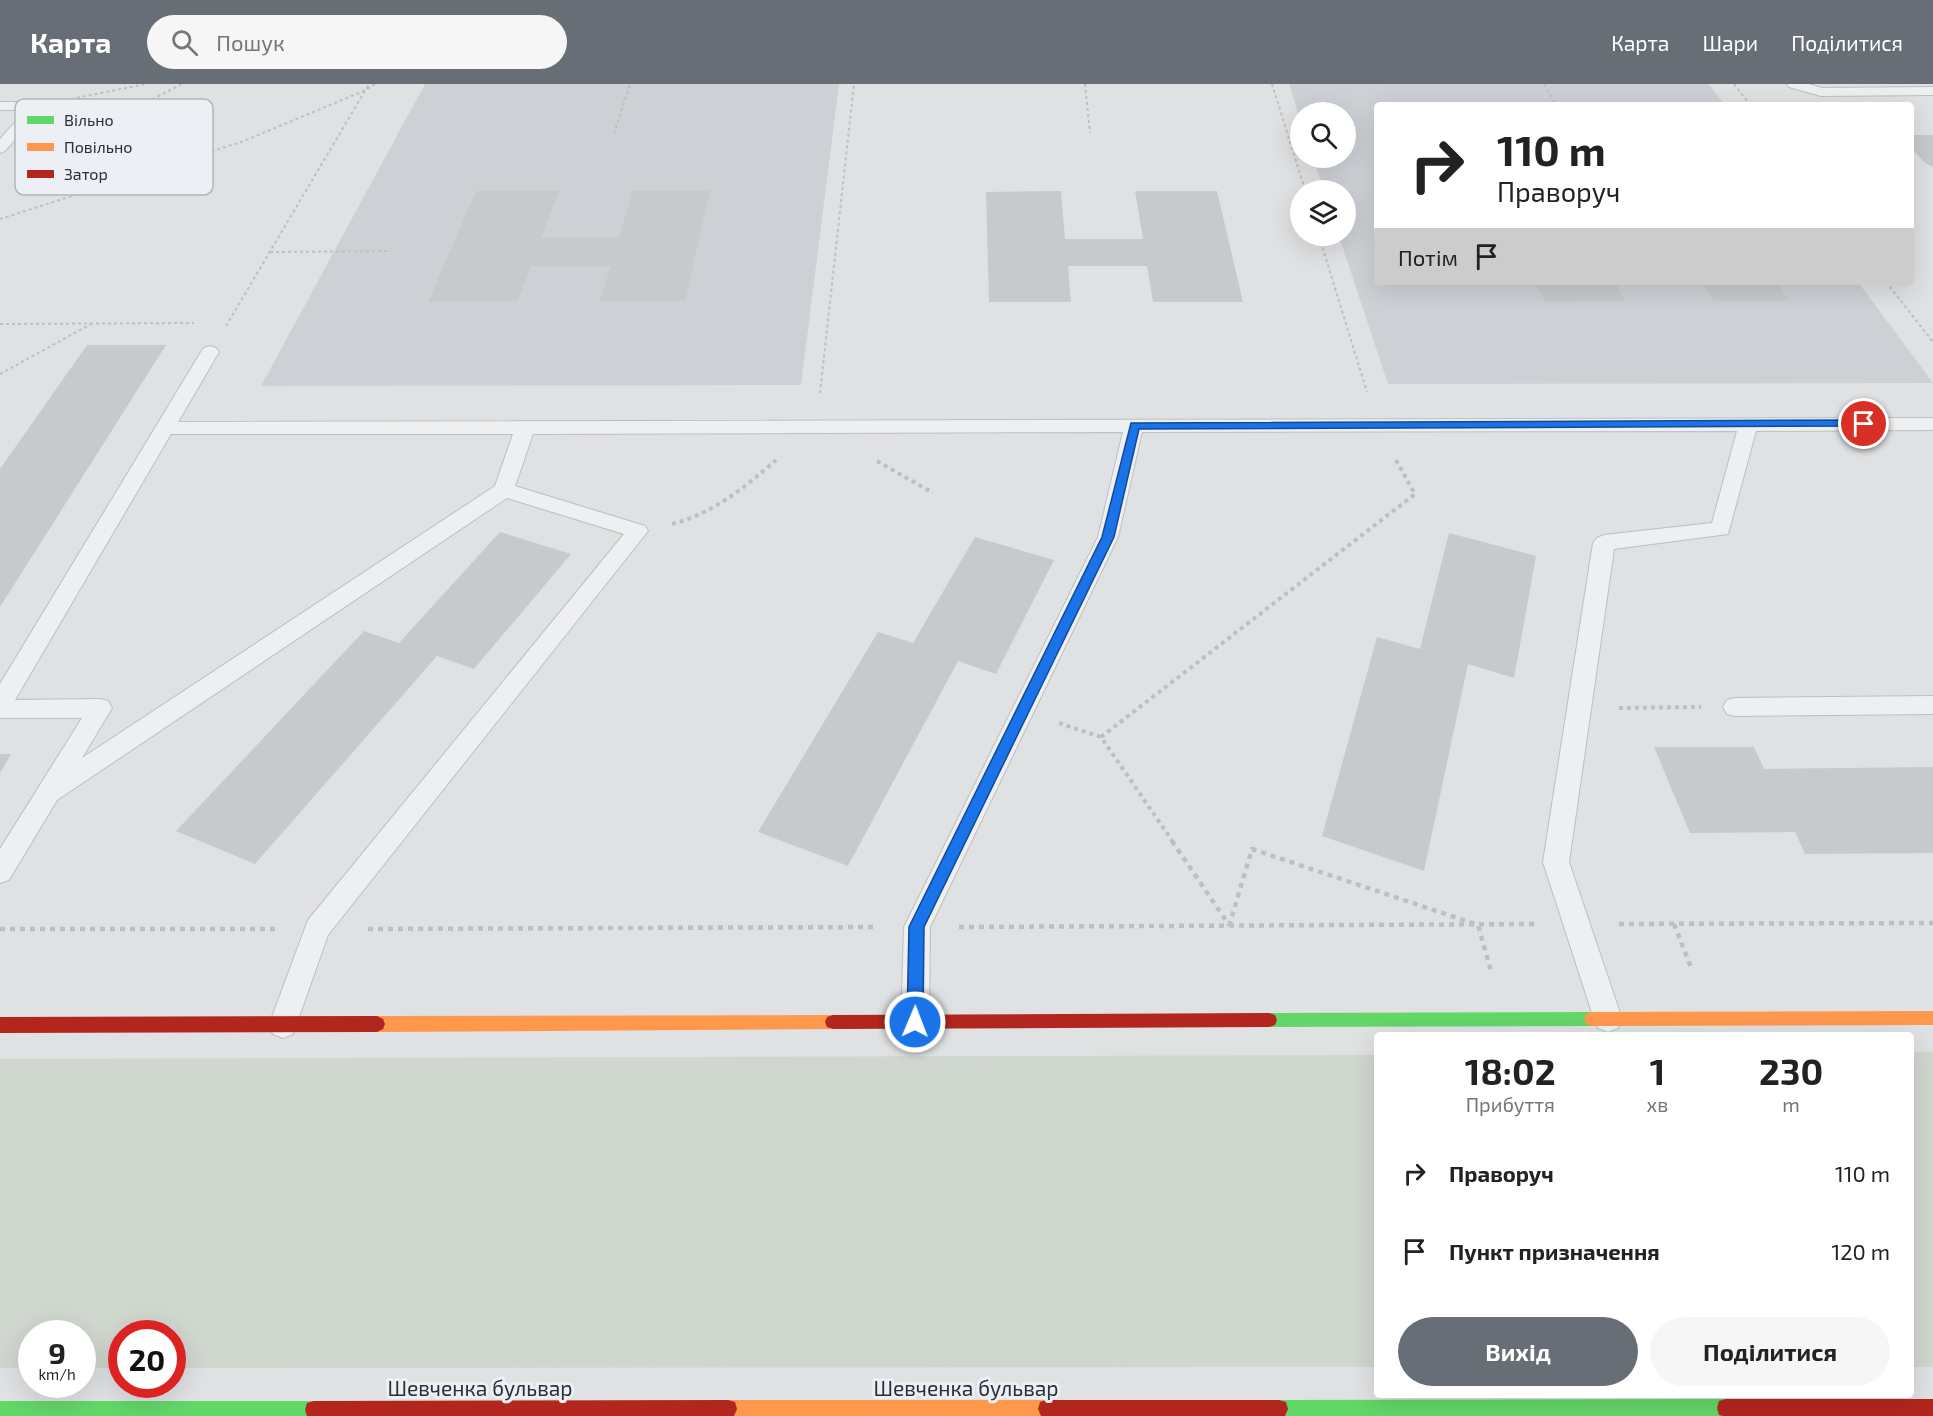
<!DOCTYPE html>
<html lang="uk">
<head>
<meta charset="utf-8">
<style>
  :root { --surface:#fff; --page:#f6f6f6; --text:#222; --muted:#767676; --accent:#686e75 }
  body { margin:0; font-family:"Exo 2",sans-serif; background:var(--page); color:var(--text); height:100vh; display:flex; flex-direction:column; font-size:22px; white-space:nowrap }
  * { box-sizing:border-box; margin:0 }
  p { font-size:20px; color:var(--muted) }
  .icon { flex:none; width:33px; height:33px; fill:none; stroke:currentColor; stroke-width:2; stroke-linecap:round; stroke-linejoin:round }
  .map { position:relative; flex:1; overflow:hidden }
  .drawer { position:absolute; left:1374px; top:948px; width:540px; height:366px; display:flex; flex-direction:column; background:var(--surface); border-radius:6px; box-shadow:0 6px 24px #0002 }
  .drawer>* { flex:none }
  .guide { position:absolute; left:1374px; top:18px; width:540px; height:183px; border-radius:6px; box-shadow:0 6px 24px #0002; background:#fff; color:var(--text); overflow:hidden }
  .buttons { position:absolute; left:1290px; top:18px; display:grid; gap:12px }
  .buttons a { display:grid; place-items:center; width:66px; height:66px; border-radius:50%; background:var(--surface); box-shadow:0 6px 24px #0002; font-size:30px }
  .speed { position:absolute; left:18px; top:1236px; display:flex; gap:12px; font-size:30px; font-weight:700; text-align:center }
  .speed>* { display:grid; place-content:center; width:78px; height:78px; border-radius:50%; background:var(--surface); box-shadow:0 6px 24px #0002; line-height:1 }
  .speed small { font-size:15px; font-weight:400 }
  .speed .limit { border:9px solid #d22; background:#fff; color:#111 }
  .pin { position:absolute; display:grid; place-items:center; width:51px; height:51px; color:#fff; margin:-26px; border:3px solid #fff; border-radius:50%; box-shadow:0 2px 6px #0007 }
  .me { position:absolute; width:66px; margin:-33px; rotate:1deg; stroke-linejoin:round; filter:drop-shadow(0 0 4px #0008) }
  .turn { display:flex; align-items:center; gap:21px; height:126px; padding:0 24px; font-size:27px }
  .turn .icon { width:78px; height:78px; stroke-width:2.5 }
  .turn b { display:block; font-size:42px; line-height:51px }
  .then { display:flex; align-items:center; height:57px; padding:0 24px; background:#0003; gap:12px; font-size:22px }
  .eta { display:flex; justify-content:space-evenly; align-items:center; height:102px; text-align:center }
  .eta b { font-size:36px; font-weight:700; line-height:42px }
  .action { display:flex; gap:12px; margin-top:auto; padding:12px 24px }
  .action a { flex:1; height:69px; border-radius:36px; background:var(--accent); color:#fff; font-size:24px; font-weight:700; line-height:69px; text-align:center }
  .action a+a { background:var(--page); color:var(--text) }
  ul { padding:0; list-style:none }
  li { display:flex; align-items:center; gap:18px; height:78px; padding:0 24px }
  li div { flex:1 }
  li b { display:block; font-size:22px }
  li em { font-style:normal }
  header { display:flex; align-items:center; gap:36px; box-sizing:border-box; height:84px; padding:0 30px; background:var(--accent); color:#fff }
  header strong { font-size:28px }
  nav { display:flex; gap:33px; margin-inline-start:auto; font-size:21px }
  .search { width:420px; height:54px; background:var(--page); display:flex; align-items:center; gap:15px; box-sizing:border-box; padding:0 21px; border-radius:33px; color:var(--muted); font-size:22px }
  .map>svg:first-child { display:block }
  .built { fill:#cdd1d6 }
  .green { fill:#d0d7cf }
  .building { fill:#c7c9cb }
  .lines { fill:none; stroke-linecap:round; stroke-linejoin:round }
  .lane-casing { stroke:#bdbfc1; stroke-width:2 }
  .path-far2 { stroke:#bdc0c3; stroke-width:2; stroke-dasharray:3 3; stroke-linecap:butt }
  .path-far1 { stroke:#bdc0c3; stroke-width:4; stroke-dasharray:4 4; stroke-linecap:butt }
  .path { stroke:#bdc0c3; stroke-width:4.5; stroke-dasharray:5 5; stroke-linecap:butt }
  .lane { fill:#eeeff0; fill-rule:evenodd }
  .fast { fill:#63d668; fill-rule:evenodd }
  .slow { fill:#ff974d; fill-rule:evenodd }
  .jam { fill:#b3261e; fill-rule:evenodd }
  .route { fill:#1a73e8; stroke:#114b97; stroke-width:1.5 }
  .labels { text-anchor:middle; stroke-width:6; stroke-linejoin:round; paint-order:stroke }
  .near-street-label { font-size:21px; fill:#28303a; stroke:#eceff3 }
  .key { fill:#eceff3; stroke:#b1b6bc; stroke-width:1.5 }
  .key-label { font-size:16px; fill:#28303a }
</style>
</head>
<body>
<header>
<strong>Карта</strong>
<div class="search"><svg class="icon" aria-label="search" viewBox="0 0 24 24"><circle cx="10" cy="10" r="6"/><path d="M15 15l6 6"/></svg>Пошук</div>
<nav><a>Карта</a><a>Шари</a><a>Поділитися</a></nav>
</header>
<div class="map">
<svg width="1933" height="1332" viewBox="0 0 1933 1332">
  <rect width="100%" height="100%" fill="#dfe1e3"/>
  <path class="built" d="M425,0H839L801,301L261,302Z
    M1289,0H1709L1725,21H1377V198H1858L1933,299L1388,300L1339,152H1346V106H1324L1313,74H1346V28H1300V35Z"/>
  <path class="green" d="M1911,968H1933V1283H1911Z
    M1377,971V1283L173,1284L172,1250H122L121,1284H83L82,1250H32L31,1284H0V975Z"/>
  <path class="building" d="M1911,51H1933V83L1924,78L1911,64Z
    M476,107H559L541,154H619L633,107H710L685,217L599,218L611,182H531L518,217L428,218Z
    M1061,107L1065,155H1143L1135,107H1217L1243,218H1153L1147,182H1068L1071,218H989L986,108Z
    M1535,198H1615L1626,217L1545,218Z
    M1702,198H1776L1789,217H1714Z
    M87,261H166L0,523V385Z
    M500,448L571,470L474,585L437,572L255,780L176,747L364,547L399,559Z
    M1449,449L1536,472L1514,594L1468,580L1424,787L1322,752L1377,553L1420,565Z
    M975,453L1054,476L996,590L958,577L848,782L758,748L878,548L913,559Z
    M1654,663H1754L1764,685L1933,683V769L1805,770L1795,748L1690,749Z
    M0,670H11L0,689Z"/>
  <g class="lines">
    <g class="lane-casing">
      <path id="lane" d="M1787,0H1809L1822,4L1933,3V11L1821,12L1789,3Z
        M0,18H38L45,22L5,67L0,69V55L26,26H0Z
        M210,262L216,264L219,268L178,338L1933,334V346L1756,347L1728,450L1614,465L1569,778L1622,935L1618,944L1608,948L1598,944L1594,935L1543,778L1593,459L1597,454L1604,451L1712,439L1737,347L1142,348L1118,453L930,843L929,938L925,947L915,951L905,947L901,938L904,843L1098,453L1123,348L533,350L515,402L645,442L648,447L328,851L293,950L283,954L273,950L269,941L308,836L624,450L507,414L57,716L9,796L0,799V765L82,634H0V600L201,268L204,264ZM171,350H513L495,402L82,674L112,624L108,617L100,615L15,616Z
        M1933,612V630L1735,632L1727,630L1723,623L1727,616L1735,614Z"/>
    </g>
    <path class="path-far2" d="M1085,0L1090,49
      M1272,0L1305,106
      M1544,0L1556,21
      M1734,0L1750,21
      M71,15L146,0
      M614,50L630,0
      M35,76L182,0
      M0,135L244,57L366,6L375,0
      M1319,152L1367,308
      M270,168L391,167
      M1886,198L1933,258
      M0,240L194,239
      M226,242L369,0
      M0,290L91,240
      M820,309L854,0"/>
    <path class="path-far1" d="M877,377L933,409
      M672,440C714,429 744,404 776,376
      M1619,624L1701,623
      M1059,639L1101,653L1173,758
      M1101,653L1415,410L1396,376"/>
    <path class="path" d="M1172,757L1229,841
      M1619,840L1933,839
      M1674,840L1692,886
      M1229,842L1252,765L1478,841L1491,887
      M959,843L1536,840
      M0,845H276
      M368,845L876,843"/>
    <use href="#lane" class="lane"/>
    <path class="fast" d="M1592,928L1598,930L1600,935L1598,940L1592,942L1269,943L1263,941L1261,936L1263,931L1269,929Z
      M1726,1315L1733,1317L1735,1324L1733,1331L1729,1332H1273L1270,1325L1272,1318L1279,1316Z
      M0,1317H314L321,1319L323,1326L321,1332H0Z"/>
    <path class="slow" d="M1933,927V941L1592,942L1586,940L1584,935L1586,930L1592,928Z
      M833,931L839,933L841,938L839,943L833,945L377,948L371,945L369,940L371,935L377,932Z
      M728,1316H1047L1054,1318L1056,1325L1053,1332H722L719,1325L721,1318Z"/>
    <path class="jam" d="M1269,929L1275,931L1277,936L1275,941L1269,943L833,945L827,943L825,938L827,933L833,931Z
      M377,932L383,935L385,940L383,945L377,948L0,949V933Z
      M1726,1315H1933V1332H1723L1719,1331L1717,1324L1719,1317Z
      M728,1316L735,1318L737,1325L734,1332H307L305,1326L307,1319L314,1317Z
      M1047,1316H1279L1286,1318L1288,1325L1285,1332H1041L1038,1325L1040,1318Z"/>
  </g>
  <path class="route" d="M1864,336L1869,340L1867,342L1139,345L1114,453L924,843L923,938L920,943L915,946L909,943L907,938L909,843L1102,453L1131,339Z"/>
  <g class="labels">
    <g class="near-street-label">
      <text x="480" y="1312">Шевченка бульвар</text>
      <text x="966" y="1312">Шевченка бульвар</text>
    </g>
  </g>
  <rect x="15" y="15" width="198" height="96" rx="9" class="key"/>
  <rect x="27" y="32" width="27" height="8" fill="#63d668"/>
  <rect x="27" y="59" width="27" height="8" fill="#ff974d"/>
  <rect x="27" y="86" width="27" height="8" fill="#b3261e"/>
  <g class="key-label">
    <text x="64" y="42">Вільно</text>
    <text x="64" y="69">Повільно</text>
    <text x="64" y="96">Затор</text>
  </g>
</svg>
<div class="buttons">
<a><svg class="icon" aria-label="search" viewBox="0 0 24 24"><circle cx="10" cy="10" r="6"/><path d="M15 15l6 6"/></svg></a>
<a><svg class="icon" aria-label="layers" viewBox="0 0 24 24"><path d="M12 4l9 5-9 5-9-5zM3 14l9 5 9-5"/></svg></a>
</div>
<div class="speed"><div>9<small>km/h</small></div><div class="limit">20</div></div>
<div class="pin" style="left:1864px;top:340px;background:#d93025"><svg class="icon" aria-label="arrive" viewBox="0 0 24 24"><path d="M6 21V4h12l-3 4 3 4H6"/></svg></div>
<svg class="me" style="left:915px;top:938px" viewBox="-20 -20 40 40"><circle r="17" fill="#1a73e8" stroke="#fff" stroke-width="3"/><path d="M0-11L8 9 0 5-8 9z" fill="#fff"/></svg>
<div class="guide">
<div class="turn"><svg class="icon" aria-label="right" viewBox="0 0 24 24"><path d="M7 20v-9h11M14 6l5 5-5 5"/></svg><div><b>110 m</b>Праворуч</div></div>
<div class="then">Потім<svg class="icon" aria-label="arrive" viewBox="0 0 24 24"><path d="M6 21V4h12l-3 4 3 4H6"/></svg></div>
</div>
<section class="drawer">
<div class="eta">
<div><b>18:02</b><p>Прибуття</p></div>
<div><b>1</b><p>хв</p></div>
<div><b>230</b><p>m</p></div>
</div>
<ul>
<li><svg class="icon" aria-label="right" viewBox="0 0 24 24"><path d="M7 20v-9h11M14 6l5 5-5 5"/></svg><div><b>Праворуч</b></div><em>110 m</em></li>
<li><svg class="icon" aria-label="arrive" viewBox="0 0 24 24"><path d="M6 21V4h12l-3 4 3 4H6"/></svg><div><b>Пункт призначення</b></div><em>120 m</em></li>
</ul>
<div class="action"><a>Вихід</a><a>Поділитися</a></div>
</section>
</div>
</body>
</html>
